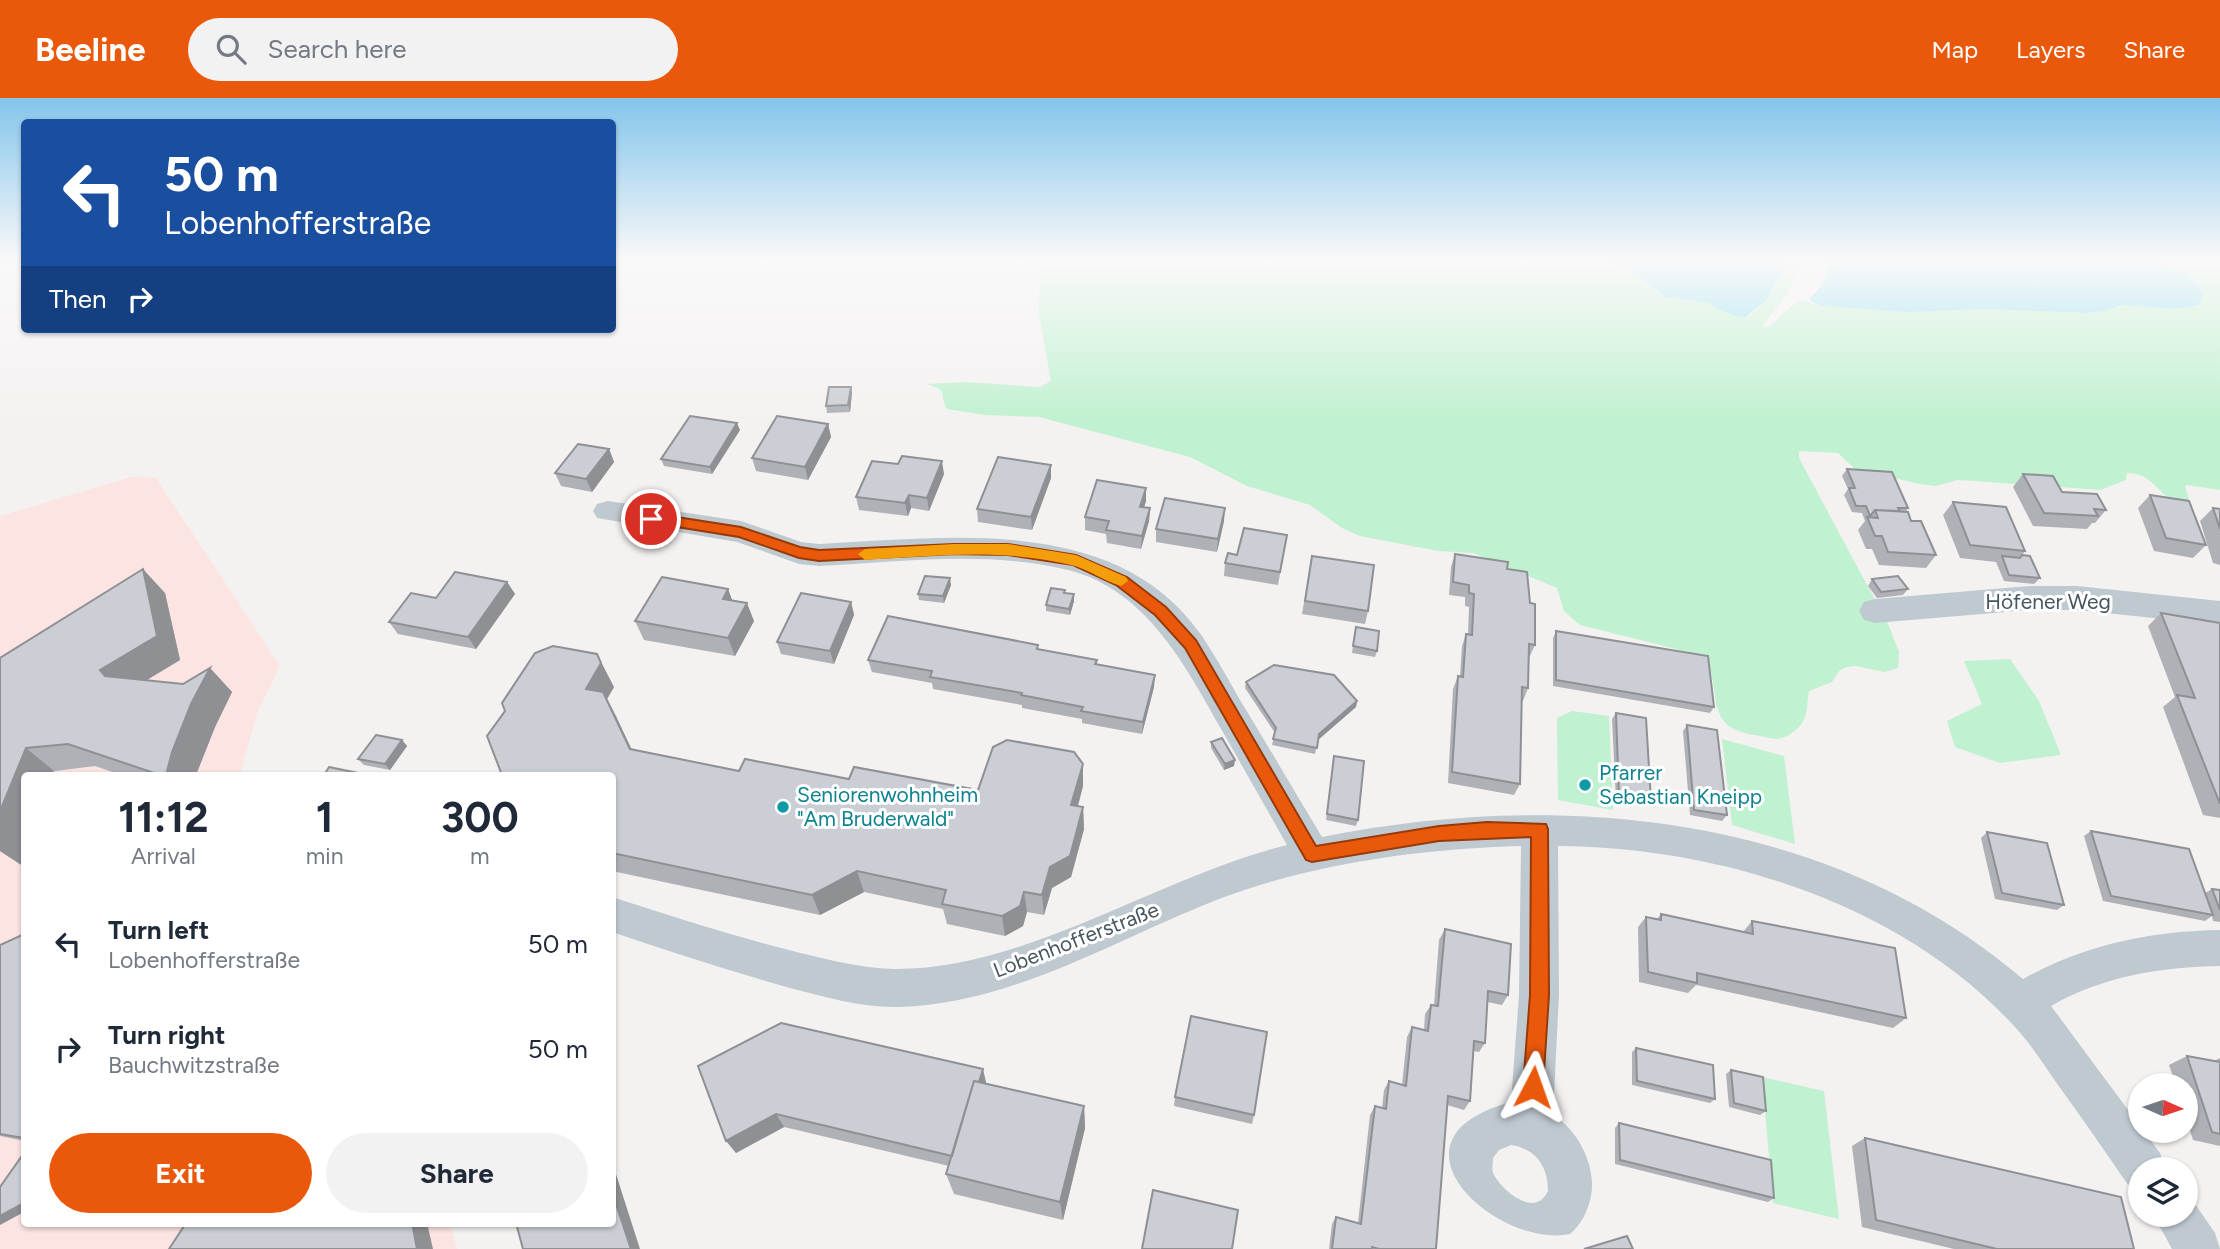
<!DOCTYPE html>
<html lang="en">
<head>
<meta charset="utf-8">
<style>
  :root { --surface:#fff; --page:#f2f2f3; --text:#1f2937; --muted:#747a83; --accent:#ea580c }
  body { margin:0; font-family:Figtree,sans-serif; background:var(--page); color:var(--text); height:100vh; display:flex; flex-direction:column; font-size:26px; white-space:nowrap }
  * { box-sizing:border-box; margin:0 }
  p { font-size:23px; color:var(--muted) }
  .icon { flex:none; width:38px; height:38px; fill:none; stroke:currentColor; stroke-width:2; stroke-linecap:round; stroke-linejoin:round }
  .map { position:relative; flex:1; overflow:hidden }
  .drawer { position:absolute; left:21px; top:674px; width:595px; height:455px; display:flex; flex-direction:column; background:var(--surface); border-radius:7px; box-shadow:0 2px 5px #0004 }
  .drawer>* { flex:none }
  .guide { position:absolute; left:21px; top:21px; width:595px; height:214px; border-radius:7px; box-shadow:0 2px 5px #0004; background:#1a4fa0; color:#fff; overflow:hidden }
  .needle { width:46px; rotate:93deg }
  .tools { position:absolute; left:2128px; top:975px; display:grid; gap:14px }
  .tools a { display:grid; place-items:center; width:70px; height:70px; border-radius:50%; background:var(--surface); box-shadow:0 2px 5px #0004; font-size:35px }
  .pin { position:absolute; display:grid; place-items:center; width:60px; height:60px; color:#fff; margin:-30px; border:4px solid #fff; border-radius:50%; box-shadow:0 2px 7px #0007 }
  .me { position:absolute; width:77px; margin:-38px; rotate:4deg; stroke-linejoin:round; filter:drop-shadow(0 0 5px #0008) }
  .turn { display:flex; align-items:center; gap:24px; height:147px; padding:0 28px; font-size:32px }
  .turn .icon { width:91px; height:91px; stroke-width:2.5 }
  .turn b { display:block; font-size:49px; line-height:60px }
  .then { display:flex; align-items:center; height:66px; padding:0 28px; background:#0003; gap:14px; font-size:26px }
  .eta { display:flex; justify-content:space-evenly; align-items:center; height:119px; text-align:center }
  .eta b { font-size:42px; font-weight:700; line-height:49px }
  .action { display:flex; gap:14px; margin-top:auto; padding:14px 28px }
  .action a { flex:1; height:80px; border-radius:42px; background:var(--accent); color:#fff; font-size:28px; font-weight:700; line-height:80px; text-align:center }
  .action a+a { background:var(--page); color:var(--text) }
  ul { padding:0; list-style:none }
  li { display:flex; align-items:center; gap:21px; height:105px; padding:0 28px }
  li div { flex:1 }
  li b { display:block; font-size:26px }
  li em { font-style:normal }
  header { display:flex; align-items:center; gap:42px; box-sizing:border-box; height:98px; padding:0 35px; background:var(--accent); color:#fff }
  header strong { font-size:33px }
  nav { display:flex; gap:38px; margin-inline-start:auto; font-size:24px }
  .search { width:490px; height:63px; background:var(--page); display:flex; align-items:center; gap:18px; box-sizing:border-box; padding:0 24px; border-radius:38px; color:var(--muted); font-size:26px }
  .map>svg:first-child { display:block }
  .medical { fill:#fce4e3 }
  .green { fill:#c0f1d0 }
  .water { fill:#8cdfef }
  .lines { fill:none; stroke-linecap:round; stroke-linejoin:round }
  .street { fill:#bfc9d0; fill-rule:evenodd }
  .wall { fill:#afb1b6 }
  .shaded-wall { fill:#8e9094 }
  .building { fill:#cbced4; stroke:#8e9094; stroke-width:2 }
  .route { fill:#ea580c; stroke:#983908; stroke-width:2 }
  .slow { fill:#f59e0b }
  .culture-dot { fill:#0f9aa8; stroke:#fff; stroke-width:2.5 }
  .labels { text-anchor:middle; stroke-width:6; stroke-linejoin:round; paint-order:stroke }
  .street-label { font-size:21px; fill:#48565f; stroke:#fff }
  .culture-label { font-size:21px; fill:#0d838f; stroke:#fff; text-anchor:start }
</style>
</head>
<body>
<header>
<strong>Beeline</strong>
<div class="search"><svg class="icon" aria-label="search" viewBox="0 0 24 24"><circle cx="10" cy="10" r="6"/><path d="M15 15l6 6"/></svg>Search here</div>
<nav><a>Map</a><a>Layers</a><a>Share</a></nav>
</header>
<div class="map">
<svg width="2220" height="1151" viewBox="0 0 2220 1151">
  <rect width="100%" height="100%" fill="#f4f1f1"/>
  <path class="medical" d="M131,379L156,380L280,568L257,615L240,677H24V1125H450L457,1151H0V418Z"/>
  <path class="green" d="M1040,163H1604L1627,170L1661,197L1672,201L1707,205L1750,218L1771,196L1789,163H1803L1788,195L1762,229C1775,231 1784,208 1803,202L1822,208L1909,214L1985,211L2087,215L2106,213L2121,207L2176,211L2199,207L2203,196C2193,173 2172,172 2151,163H2220V392L2187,387L2185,389L2189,402L2187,405C2182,404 2175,404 2170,401C2155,390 2149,375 2127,375L2126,382L2100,392L1975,383L1957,382L1936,388L1920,386L1855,371L1838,355L1799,353V360L1889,528L1899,554L1898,570L1884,574L1856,568L1847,569L1839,573L1832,584L1809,593C1807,601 1808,608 1806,615C1803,631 1784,644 1769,640C1757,637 1743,636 1732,630C1706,615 1722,574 1700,557L1580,527L1564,513L1557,490L1473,455L1438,453L1360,438L1342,430L1310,407L1247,388L1190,359L1039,319L985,317L947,311C938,295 950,292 926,286L965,284L1040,289L1051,283L1039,216Z
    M2010,561L2039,603L2061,657L2000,665L1955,649L1947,623L1982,606L1964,563Z
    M1572,613L1609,618L1613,712L1558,702L1557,620Z
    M1722,641L1784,658L1795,746L1732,727Z
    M1762,979L1824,993L1839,1121L1773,1105Z"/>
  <path class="water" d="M1604,163H1789L1766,203L1745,219L1735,218L1707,205L1665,199L1627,170Z
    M1825,163H2151C2172,172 2193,173 2203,196L2199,207L2176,211L2121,207L2106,213L2087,215L1985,211L1909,214L1822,208L1809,202C1820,189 1829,182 1825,163Z"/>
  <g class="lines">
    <path class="street" d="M608,403L741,423L801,444L819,446C949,440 1117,415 1202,538C1216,559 1228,581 1240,602C1268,648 1295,694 1322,739C1562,691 1830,716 2023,881C2084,847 2151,833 2220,832V868C2161,869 2103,878 2051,908L2160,1055L2166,1071H2140V1091L2128,1087C2105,1053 2082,1020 2058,987C2044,967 2031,946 2014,928C1902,806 1720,749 1558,748L1559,897L1553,1017C1575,1030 1591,1059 1592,1084C1593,1102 1584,1125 1570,1136C1498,1151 1373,1041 1511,1004L1519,897L1521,748C1420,751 1315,765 1219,801C1116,841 1013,906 899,909C862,910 825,899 790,890C730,873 671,854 612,834V799C670,818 727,836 785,851C821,860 857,870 894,871C1027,872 1159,778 1287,747C1266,710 1245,673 1224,636C1187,571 1148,492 1068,472C988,452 900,464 819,468L799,466L737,444L597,420L593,413L597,406ZM1511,1047C1536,1051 1548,1068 1548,1093C1536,1120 1504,1095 1494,1077C1491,1072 1493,1066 1493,1060L1499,1052Z
      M2029,488H2077L2220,503V527L2077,512H2029L1875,525L1864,522L1859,513L1864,504L1875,501Z
      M2186,1098L2191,1100L2215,1135L2220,1151H2172L2153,1116H2186Z"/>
  </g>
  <path class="wall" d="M0,163H21L18,166L0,165Z
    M851,289L852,295L850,314L827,315L826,308Z
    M828,326L831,339L808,382L756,373L752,360Z
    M740,332L712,376L664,368L661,361Z
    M609,351L614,364L592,394L561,388L555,375Z
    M1051,367V380L1032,432L978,424L977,411Z
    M1847,371L1908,410L1906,414L1936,457L1926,470L1879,467L1872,451H1866L1858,432L1865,423L1862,415L1852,414L1844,397L1848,391L1842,378Z
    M944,376L929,413L911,410L908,418L859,412L856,399Z
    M2023,376L2062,394L2106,412L2095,425H2092L2087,431L2033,428L2013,389Z
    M2150,397L2206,447L2193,460L2154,453L2138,410Z
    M1146,403L1144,409L1150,410L1149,423L1141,451L1107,445L1106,436L1085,432V419Z
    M1953,404L2025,453L2022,457L2040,480L2034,486L2004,483L1996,464L1960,460L1943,417Z
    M2213,410L2220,411V467L2213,465L2200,423Z
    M1224,423L1217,454L1156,444V431Z
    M1287,437L1278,487L1224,478L1225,465L1237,457Z
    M1455,456L1507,471L1535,547L1529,560L1528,590L1523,603L1521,602L1520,686L1514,697L1448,685L1453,591L1458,578H1460L1462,548L1466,536H1468L1469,509L1465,508V499L1449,497L1451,469Z
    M1312,458L1368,513L1365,526L1302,516Z
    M1872,481L1908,491L1903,497L1877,500L1868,488Z
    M507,484L515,496L476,551L398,536L389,524L436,500Z
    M951,487L944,505L919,502L918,496Z
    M728,491L732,502L754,523L735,558L644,542L635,523Z
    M1065,492V495L1074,503L1070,517L1046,513V507Z
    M165,495L180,562L147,582L183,586L210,570L232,594L215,629L196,677H121L95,668L24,677V756L23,768L0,753V560Z
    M851,504L854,517L834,566L781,556L777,544Z
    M2161,515L2220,525V720L2203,717L2163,609L2175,599L2148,528Z
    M1356,529L1377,553L1375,559L1352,555Z
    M1556,533L1714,609L1710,615L1553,588V540Z
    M1038,547V551L1097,562V566L1154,589L1142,636L1082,625V621L1022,610V607L933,591L932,585L872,574L868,562Z
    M1246,584L1357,603L1356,609L1318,642L1315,656L1272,647L1275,635L1245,590Z
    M614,589L607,601L632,652L739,673L978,692L1083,666V688L1078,708L1083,709L1084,731L1071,779L1052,790L1044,817L1027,814L1023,828L1005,838L947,826L943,811L864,794L820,817L612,773V677H502Z
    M1616,615L1651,703L1647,709L1616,703L1612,621Z
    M1687,627L1727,717L1722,723L1690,717L1683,633Z
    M402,642L407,648L390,672L364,667L358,661Z
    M1211,644L1234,668L1224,672L1211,650Z
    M1334,658L1358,722L1356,728L1326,722Z
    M2091,733L2205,795L2212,791L2220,792V824L2213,823L2212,818L2205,823L2103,803L2084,738Z
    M1987,734L2064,807L2057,812L1995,801L1981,740Z
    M1661,816L1743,834L1752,823L1906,920L1893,930L1696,887L1688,895L1639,884L1638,829L1646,819L1657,821Z
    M1445,831L1508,897L1502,907L1487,904L1485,945L1479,954L1473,953L1470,1003L1464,1012L1447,1007L1436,1151H1329L1332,1126L1336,1119L1358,1125L1370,1017L1375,1008L1382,1010L1384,992L1389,983L1402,987L1407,939L1412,929L1424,932L1425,916L1431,907H1434L1439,842Z
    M24,836V1043L0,1038V847Z
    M1636,950L1715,1001L1710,1005L1632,987V954Z
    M2187,958L2214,963L2220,960V1048L2193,1042L2186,1019V987H2176L2169,967Z
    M698,968L986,984V985L1084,1008L1085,1030L1063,1122L954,1096L946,1076L949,1068L784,1029L736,1055Z
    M1731,972L1766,1013L1760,1017L1729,1009L1726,976Z
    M1175,999L1254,1017L1252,1026L1174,1008Z
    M1619,1025L1774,1100L1768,1104L1615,1066V1030Z
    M1865,1040L2134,1151H1954L1862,1129L1852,1048Z"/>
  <path class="shaded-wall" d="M851,289L852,295L850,314L848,307Z
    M737,325L740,332L712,376L710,369Z
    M828,326L831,339L808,382L805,369Z
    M609,351L614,364L592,394L586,381Z
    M942,363L944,376L929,413L927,400Z
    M1051,367V380L1032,432L1031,419Z
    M1146,390V403L1140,422V409Z
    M909,397L911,410L908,418L905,405Z
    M1150,410L1149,423L1141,451L1142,438Z
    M1225,410L1224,423L1217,454L1218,441Z
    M143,471L165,495L180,562L125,595L105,578L100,572Z
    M950,480L951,487L944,505L943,498Z
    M507,484L515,496L476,551L468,539Z
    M728,491L735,510L723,501Z
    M1074,496V503L1070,517L1069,511Z
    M851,504L854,517L834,566L830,553Z
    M747,505L754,523L735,558L728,540Z
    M597,556L614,589L607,601L616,618L642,674L586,591Z
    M210,570L232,594L215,629L196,677H166L172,654L191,606Z
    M1155,577L1154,589L1142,636L1143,624Z
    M1357,603L1356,609L1318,642L1319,636Z
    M402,642L407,648L390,672L385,666Z
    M26,650L54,673L52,677H24V756L23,768L0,753V713Z
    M1235,662L1234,668L1224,672L1225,666Z
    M1083,666V688L1072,729L1071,707Z
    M1083,709L1084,731L1071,779L1052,790L1044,817L1042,797L1050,769Z
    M857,773L864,794L820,817L812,797Z
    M1024,794L1027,814L1023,828L1005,838L1002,818Z
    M983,971L986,984L961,1071L957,1059Z
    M1084,1008L1085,1030L1063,1122L1060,1104Z
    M776,1016L784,1029L736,1055L726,1043Z
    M612,1068L614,1070L640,1151H631L612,1094Z
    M24,1105V1114L0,1127V1118Z
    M412,1125H427L433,1151H417Z"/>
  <path class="building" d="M829,289H851L848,307L826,308Z
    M690,318L737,325L710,369L661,361Z
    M777,318L828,326L805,369L752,360Z
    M578,346L609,351L586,381L555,375Z
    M902,358L942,363L927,400L909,397L905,405L856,399L872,363L898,366Z
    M998,359L1051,367L1031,419L977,411Z
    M1847,371L1892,374L1908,410H1898L1900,413L1875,412L1870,418L1866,408H1856L1849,390H1855Z
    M2023,376L2053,378L2062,394L2097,396L2106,412L2094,411L2098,418L2044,415Z
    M1097,382L1146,390L1140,409L1150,410L1142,438L1106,432L1109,423L1085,419Z
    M2150,397L2189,403L2206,447L2166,440Z
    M1165,400L1225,410L1218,441L1156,431Z
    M1953,404L2006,409L2025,453L1970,447Z
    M2213,410L2220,411V431Z
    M1875,412L1908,414L1911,423H1921L1936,457L1888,454L1882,438H1875L1867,419L1878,420Z
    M1244,430L1287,437L1280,474L1225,465L1228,455L1237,457Z
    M1455,456L1508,464L1507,471L1527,474L1530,505L1535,506V547L1529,546L1528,590L1522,589L1520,686L1452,674L1458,578L1463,579L1466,536L1472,537L1474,496L1469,495V487L1453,484Z
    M2022,457L2030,458L2040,480L2009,477L2002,458L2020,460Z
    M1312,458L1374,467L1368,513L1305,503Z
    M143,471L157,538L100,572L105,578L183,586L210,570L191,606L172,654L166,677H160L68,646L26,650L0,713V560Z
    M455,474L507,484L468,539L389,524L411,495L436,500Z
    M925,478L950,480L943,498L918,496Z
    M1898,478L1908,491L1881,494L1872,481Z
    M662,479L728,491L723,501L747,505L728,540L635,523Z
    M1051,490L1065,492L1064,495L1074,496L1069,511L1046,507Z
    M801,495L851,504L830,553L777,544Z
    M2161,515L2220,525V706L2177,597L2195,600Z
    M888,518L1038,547L1037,551L1097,562L1095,566L1155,577L1143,624L1081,613L1083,609L1021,597L1022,595L930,579L932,573L868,562Z
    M1356,529L1379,533L1377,553L1353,548Z
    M1556,533L1708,558L1714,609L1556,582Z
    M553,548L597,556L601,565L586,591L603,594L630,651L739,673L745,661L849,681L854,669L978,692L993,649L1007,642L1074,654L1083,666L1071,707L1083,709L1070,758L1050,769L1042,797L1024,794L1020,808L1002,818L942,806L946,792L857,773L812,797L612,755V677H502L487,638L505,613L502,605L535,555Z
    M1274,567L1334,577L1357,603L1319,636L1317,650L1273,641L1276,630L1246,584Z
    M1616,615L1646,620L1651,703L1619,697Z
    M1687,627L1717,632L1727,717L1694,712Z
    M376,637L402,642L385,666L358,661Z
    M1222,640L1235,662L1225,666L1211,644Z
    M1334,658L1364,663L1358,722L1327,716Z
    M329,669L368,677H324Z
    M305,675L318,677H303Z
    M2091,733L2189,751L2213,817L2111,798Z
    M1987,734L2047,745L2064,807L2002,795Z
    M2212,791L2220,792V812Z
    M1661,816L1753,836L1752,823L1895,850L1906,920L1697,875V885L1648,874L1646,819L1661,822Z
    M1445,831L1511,846L1508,897L1488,893L1485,945L1474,943L1470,1003L1448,998L1436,1151H1379L1372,1149V1151H1332L1336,1119L1361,1126L1375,1008L1386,1011L1389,983L1406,988L1412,929L1428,933L1431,907L1438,908Z
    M24,836V1040L0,1036V847Z
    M1191,918L1267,934L1254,1017L1175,999Z
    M781,925L983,971L979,984L974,983L952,1058L776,1016L726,1043L698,968Z
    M1636,950L1713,967L1715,1001L1637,983Z
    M2187,958L2220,964V1036L2212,1034Z
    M1731,972L1763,979L1766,1013L1734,1005Z
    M974,983L1084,1008L1060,1104L946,1076Z
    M1619,1025L1771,1062L1774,1100L1620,1062Z
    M1865,1040L2121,1099L2134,1151H1997L1876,1122Z
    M24,1055V1105L0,1118V1089Z
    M1153,1092L1238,1112L1232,1151H1142Z
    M612,1094L631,1151H523L516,1125H612Z
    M186,1125H412L417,1151H169Z
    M1627,1138L1633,1151H1584Z"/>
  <linearGradient id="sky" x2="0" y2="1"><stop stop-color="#83c5eb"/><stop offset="0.5" stop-color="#faf9f9"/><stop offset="1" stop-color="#faf9f9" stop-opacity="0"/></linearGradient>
  <rect width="2220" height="325" fill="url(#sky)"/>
  <path class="route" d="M651,415L741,429L800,449L819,452L954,446H1008L1076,457L1127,479L1166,509L1196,542L1316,748L1439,728L1487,724L1546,726L1548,731L1549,897L1543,989L1540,997L1533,1000L1526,997L1523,989L1530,897L1531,739L1439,743L1312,764L1306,762L1185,550L1155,517L1116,487L1073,467L1008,457L954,456L819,463L799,460L739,439L646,424L644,421Z"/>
  <path class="slow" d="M954,446H1008L1076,457L1126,479L1128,483L1121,488C1104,483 1088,471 1071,467C1003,450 934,458 865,462L858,456L865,451Z"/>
  <g class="culture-dot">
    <circle cx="1585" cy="687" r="7"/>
    <circle cx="783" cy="709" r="7"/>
  </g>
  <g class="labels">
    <g class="street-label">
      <text x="2048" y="511">Höfener Weg</text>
      <text transform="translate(1076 842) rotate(-21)" y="7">Lobenhofferstraße</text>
    </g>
    <g class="culture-label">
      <text x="1599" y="682">Pfarrer<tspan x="1599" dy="24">Sebastian Kneipp</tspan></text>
      <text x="797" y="704">Seniorenwohnheim<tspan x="797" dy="24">"Am Bruderwald"</tspan></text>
    </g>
  </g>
</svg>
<div class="tools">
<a><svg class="needle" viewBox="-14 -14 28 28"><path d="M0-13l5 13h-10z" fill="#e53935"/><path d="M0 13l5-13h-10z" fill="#747a83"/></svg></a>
<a><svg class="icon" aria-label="layers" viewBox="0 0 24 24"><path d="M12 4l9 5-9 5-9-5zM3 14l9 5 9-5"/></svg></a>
</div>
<div class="pin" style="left:651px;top:421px;background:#d93025"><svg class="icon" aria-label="arrive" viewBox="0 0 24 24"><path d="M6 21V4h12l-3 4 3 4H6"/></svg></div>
<svg class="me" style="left:1533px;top:989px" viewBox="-20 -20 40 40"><path d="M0-17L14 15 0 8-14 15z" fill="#ea580c" stroke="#fff" stroke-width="4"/></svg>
<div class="guide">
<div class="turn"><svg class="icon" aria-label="left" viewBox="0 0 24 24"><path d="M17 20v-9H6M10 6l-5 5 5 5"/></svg><div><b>50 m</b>Lobenhofferstraße</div></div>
<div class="then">Then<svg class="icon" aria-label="right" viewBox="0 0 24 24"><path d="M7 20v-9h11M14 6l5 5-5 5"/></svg></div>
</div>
<section class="drawer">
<div class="eta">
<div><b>11:12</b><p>Arrival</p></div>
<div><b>1</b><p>min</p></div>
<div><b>300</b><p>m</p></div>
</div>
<ul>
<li><svg class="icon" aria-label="left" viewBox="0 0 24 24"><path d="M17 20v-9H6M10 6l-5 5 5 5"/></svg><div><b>Turn left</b><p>Lobenhofferstraße</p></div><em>50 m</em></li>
<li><svg class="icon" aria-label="right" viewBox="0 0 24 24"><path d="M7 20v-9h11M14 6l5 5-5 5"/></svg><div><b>Turn right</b><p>Bauchwitzstraße</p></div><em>50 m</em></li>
</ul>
<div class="action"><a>Exit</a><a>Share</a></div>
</section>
</div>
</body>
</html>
